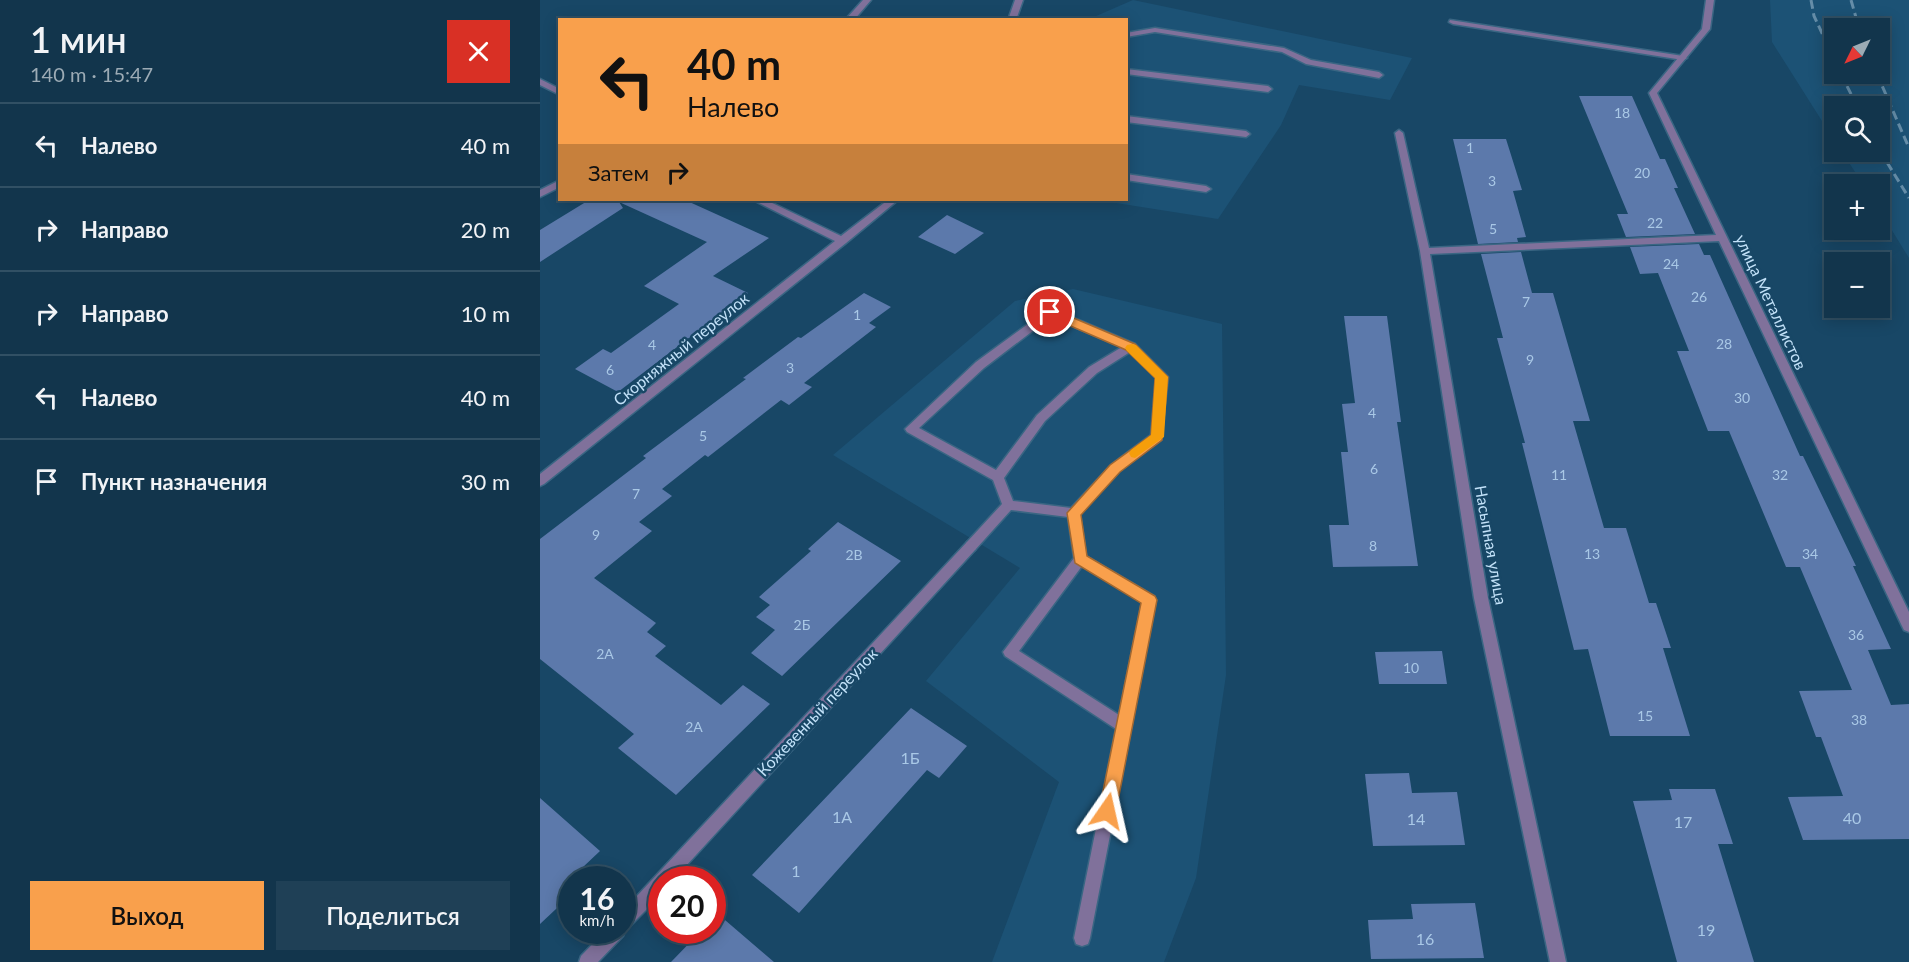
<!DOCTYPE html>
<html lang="ru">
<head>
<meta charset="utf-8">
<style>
  :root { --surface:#12354c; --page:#1f4056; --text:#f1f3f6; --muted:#9cabb5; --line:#315064; --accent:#f9a04c }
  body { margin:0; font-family:Lato,sans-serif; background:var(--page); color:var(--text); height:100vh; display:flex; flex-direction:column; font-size:22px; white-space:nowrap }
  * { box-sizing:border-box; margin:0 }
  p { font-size:20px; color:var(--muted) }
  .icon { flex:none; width:33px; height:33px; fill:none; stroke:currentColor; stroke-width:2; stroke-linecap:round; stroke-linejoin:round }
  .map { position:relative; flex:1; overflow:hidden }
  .drawer { display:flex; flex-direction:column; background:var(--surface); width:540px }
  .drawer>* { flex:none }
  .top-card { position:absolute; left:18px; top:18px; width:570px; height:183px; border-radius:0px; box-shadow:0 3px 15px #0003,0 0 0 2px var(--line); background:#f9a04c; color:#111; overflow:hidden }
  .needle { width:39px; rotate:227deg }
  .controls { position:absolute; left:1284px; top:18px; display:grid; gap:12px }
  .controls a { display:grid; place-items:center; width:66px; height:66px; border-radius:0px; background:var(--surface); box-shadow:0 3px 15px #0003,0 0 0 2px var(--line); font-size:30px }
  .speed { position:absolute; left:18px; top:866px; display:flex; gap:12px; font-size:30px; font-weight:700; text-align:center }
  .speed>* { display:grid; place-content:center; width:78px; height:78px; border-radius:50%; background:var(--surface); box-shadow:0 3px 15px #0003,0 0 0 2px var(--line); line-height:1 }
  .speed small { font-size:15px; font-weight:400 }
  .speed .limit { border:9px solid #d22; background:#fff; color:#111 }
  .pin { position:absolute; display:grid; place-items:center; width:51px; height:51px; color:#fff; margin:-26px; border:3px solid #fff; border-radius:50%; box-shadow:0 2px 6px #0007 }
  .me { position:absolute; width:66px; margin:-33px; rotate:11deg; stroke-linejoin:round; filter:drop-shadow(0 0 4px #0008) }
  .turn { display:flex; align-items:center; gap:21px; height:126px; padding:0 30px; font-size:27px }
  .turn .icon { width:78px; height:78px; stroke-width:2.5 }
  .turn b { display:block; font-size:42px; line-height:51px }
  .then { display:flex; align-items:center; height:57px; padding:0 30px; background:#0003; gap:12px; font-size:22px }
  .round { display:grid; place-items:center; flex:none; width:63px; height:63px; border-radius:0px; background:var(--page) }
  .summary { display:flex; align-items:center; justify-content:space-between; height:102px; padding:0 30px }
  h1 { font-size:36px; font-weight:600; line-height:45px }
  .button { display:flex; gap:12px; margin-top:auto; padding:12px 30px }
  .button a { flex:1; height:69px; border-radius:0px; background:var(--accent); color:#111; font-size:24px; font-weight:600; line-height:69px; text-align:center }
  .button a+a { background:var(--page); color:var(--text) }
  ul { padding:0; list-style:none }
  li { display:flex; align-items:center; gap:18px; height:84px; padding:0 30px; border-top:2px solid var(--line) }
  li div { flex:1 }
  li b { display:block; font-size:22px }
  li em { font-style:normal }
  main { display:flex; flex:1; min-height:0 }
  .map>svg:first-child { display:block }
  .built { fill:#1c5275; fill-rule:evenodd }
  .building { fill:#5c79ab }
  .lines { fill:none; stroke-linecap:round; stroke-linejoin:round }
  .service-casing { stroke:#3a6683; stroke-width:3 }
  .minor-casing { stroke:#3a6683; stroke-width:3 }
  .service { fill:#80719b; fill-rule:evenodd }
  .minor { fill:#80719b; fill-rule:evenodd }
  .rail { stroke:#658da8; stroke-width:3; stroke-dasharray:9 4.5; stroke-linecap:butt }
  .route { fill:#f9a04c; stroke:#a26831; stroke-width:1.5 }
  .slow { fill:#f59e0b }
  .labels { text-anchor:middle; stroke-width:5; stroke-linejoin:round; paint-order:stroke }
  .number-label { font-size:14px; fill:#a9c8e6 }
  .street-label { font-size:16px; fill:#c3e2f9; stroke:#184766 }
  .near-number-label { font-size:16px; fill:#a9c8e6 }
</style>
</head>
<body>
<main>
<section class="drawer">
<div class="summary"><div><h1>1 мин</h1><p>140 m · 15:47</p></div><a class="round" style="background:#d93025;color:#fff"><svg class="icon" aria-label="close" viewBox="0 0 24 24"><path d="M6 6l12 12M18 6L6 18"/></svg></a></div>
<ul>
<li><svg class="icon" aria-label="left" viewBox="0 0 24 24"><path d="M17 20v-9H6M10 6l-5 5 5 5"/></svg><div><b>Налево</b></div><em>40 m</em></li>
<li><svg class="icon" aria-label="right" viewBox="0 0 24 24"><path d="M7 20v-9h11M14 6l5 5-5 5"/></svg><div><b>Направо</b></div><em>20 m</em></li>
<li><svg class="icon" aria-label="right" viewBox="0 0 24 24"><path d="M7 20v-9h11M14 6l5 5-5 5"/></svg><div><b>Направо</b></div><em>10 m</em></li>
<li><svg class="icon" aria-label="left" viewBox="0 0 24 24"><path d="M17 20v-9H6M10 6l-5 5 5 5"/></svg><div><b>Налево</b></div><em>40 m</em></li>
<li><svg class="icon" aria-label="arrive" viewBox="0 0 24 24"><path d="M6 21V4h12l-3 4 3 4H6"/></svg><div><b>Пункт назначения</b></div><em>30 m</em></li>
</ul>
<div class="button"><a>Выход</a><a>Поделиться</a></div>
</section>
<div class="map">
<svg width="1369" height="962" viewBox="0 0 1369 962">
  <rect width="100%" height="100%" fill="#184766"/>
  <path class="built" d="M593,0L872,58L850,100L759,85L741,125L678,219L557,200H586V20H547Z
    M1230,0H1369V258L1340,211V184H1323L1302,152H1340V106H1294V140L1232,42ZM1294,28H1340V74H1294Z
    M533,289L682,324L686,675L656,878L624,962H452L519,782L386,681L480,568L293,455L475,301Z"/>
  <path class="building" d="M1039,96H1092L1120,159H1125L1138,188H1134L1155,234L1086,237L1077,214H1088Z
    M913,139H966L982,190L973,191L986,237L977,238L978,242L938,244Z
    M49,200H145L229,238L173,276L208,293L78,392L35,369L63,349L71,353L139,304L104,286L167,242L79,202L83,208L0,262V230Z
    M407,215L444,233L415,254L378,237Z
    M1159,244L1164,255H1170L1260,456H1263L1316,566H1313L1351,649L1328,650L1351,705L1369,704V839L1263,840L1248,797L1303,796L1281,737H1276L1259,691L1312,690L1260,567H1246L1189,431H1168L1137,351H1149L1118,273L1100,274L1090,247Z
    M981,252L992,293H1013L1050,421H1033L1064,528H1086L1109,603H1116L1131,648H1123L1150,736H1070L1048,649L1034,650L982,443H985L957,338H963L941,254Z
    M324,293L351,307L329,323L336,327L264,383L272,387L249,405L241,400L168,457L165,455L122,489L132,496L99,522L112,531L54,578L116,623L107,632L126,646L115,656L181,705L203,685L230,704L136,795L78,748L94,734L0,659V539L106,458L103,456L206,379L203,378L258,337L261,338Z
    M804,316H847L861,422H857L878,566L793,567L789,525H809L801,452H808L802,404L815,403Z
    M298,522L361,561L242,676L211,653L235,630L216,617L230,605L219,597L271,551L268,549Z
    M902,651L907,684H839L835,652Z
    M371,708L427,746L399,778L387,770L259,913L212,875Z
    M869,773L872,793L917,792L925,845L833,846L825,774Z
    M1129,789H1175L1193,844H1178L1214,962H1137L1093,801L1132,800Z
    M0,798L60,851L42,868L51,876L47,879H32V894L0,924Z
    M935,903L944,958L831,959L828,920L873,919L871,904Z
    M178,914L234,962H131L162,930H172V919Z"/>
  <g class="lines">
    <g class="service-casing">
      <path id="service" d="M323,0H331L314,20H305Z
        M910,20L1143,56L1147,58L1143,60L913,24L909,22Z
        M615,28L744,48L771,60L839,72L843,75L839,78L766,64L742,52L615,32L586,37V33Z
        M586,69L728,86L732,89L728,92L586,74Z
        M586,116L706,131L710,134L706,137L586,122Z
        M586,174L666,186L671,189L666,192L586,180Z
        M510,308L595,344L628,377L621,440L579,471L540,514L546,556L614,596L616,600L550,938L548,944L542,946L536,944L534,938L576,729L465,656L463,652L534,558L528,517L471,510L435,550H427L425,546L427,542L462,504L453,480L367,432L365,429L436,362ZM511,317L582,347L549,367L497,415L456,470L379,428L444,368ZM590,352L616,378L611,435L571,465L531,508L473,501L464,478L505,421L557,373ZM542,566L602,602L579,715L479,651Z"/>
    </g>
    <g class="minor-casing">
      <path id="minor" d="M475,0H483L476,20H468Z
        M1166,0H1174L1170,29L1117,93L1369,612V632L1364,630L1362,626L1179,241L890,254L948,598L1026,962H1010L934,598L880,251L855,133L859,130L863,133L889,248L1176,235L1109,93L1162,29Z
        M0,79L20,89V95L0,85Z
        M20,180V187L0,197V190Z
        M216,200H226L301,236L348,200H358L306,243L4,484L0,486V474L295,241L217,202Z
        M431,541L435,542L437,546L435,550L134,879H122V894L85,931L83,936L58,962H39L41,956L66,930H82V912L427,542Z"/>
    </g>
    <use href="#service" class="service"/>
    <use href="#minor" class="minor"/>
    <path class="rail" d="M1271,0L1274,16L1294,59
      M1311,0L1319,28
      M1301,74L1317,106
      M1337,74L1369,148
      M1340,151L1369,198"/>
  </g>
  <path class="route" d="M510,308L595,344L628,377L622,440L580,472L541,515L547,556L615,596L617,600L576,811L573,816L567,819L561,816L559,811L601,603L535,563L527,513L570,465L611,435L615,378L586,350L505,315L504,312Z"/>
  <path class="slow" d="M592,344L596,345L628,377L624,437L595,458L591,457L589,453L591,450L611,435L615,378L587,351L585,348L587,345Z"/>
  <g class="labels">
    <g class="number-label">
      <text x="1082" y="118">18</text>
      <text x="930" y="153">1</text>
      <text x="1102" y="178">20</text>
      <text x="952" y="186">3</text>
      <text x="1115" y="228">22</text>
      <text x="953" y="234">5</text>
      <text x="1131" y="269">24</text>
      <text x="1159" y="302">26</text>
      <text x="986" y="307">7</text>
      <text x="317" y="320">1</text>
      <text x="1184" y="349">28</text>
      <text x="112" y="350">4</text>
      <text x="990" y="365">9</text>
      <text x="250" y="373">3</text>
      <text x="70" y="375">6</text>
      <text x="1202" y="403">30</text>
      <text x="832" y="418">4</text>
      <text x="163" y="441">5</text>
      <text x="834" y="474">6</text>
      <text x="1019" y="480">11</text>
      <text x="1240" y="480">32</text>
      <text x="96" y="499">7</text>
      <text x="56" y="540">9</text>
      <text x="833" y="551">8</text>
      <text x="1052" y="559">13</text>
      <text x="1270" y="559">34</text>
      <text x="314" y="560">2В</text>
      <text x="262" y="630">2Б</text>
      <text x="1316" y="640">36</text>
      <text x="65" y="659">2А</text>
      <text x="871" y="673">10</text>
      <text x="1105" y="721">15</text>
      <text x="1319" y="725">38</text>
      <text x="154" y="732">2А</text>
    </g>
    <g class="street-label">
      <text transform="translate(1231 302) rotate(65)" y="6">улица Металлистов</text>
      <text transform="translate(141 349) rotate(-39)" y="6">Скорняжный переулок</text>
      <text transform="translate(951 545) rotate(80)" y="6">Насыпная улица</text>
      <text transform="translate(277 712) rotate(-47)" y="6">Кожевенный переулок</text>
    </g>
    <g class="near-number-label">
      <text x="370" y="764">1Б</text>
      <text x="302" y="823">1А</text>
      <text x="1312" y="824">40</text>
      <text x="876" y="825">14</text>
      <text x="1143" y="828">17</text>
      <text x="256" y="877">1</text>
      <text x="1166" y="936">19</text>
      <text x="885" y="945">16</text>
    </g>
  </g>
</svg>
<div class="controls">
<a><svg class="needle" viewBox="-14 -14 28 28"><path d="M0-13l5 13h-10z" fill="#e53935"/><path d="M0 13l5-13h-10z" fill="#9cabb5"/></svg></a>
<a><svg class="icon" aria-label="search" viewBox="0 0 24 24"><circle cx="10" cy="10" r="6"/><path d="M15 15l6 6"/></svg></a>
<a>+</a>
<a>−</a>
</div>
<div class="speed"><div>16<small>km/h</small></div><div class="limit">20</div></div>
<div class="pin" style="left:510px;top:312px;background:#d93025"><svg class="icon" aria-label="arrive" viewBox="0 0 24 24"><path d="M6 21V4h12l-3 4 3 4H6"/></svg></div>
<svg class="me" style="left:567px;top:811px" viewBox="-20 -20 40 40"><path d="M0-17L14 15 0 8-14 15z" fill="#f9a04c" stroke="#fff" stroke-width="4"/></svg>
<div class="top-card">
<div class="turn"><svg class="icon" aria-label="left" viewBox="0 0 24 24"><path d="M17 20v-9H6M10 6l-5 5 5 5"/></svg><div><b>40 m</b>Налево</div></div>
<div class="then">Затем<svg class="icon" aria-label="right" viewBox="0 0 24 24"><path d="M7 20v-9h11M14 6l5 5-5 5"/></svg></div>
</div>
</div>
</main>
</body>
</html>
